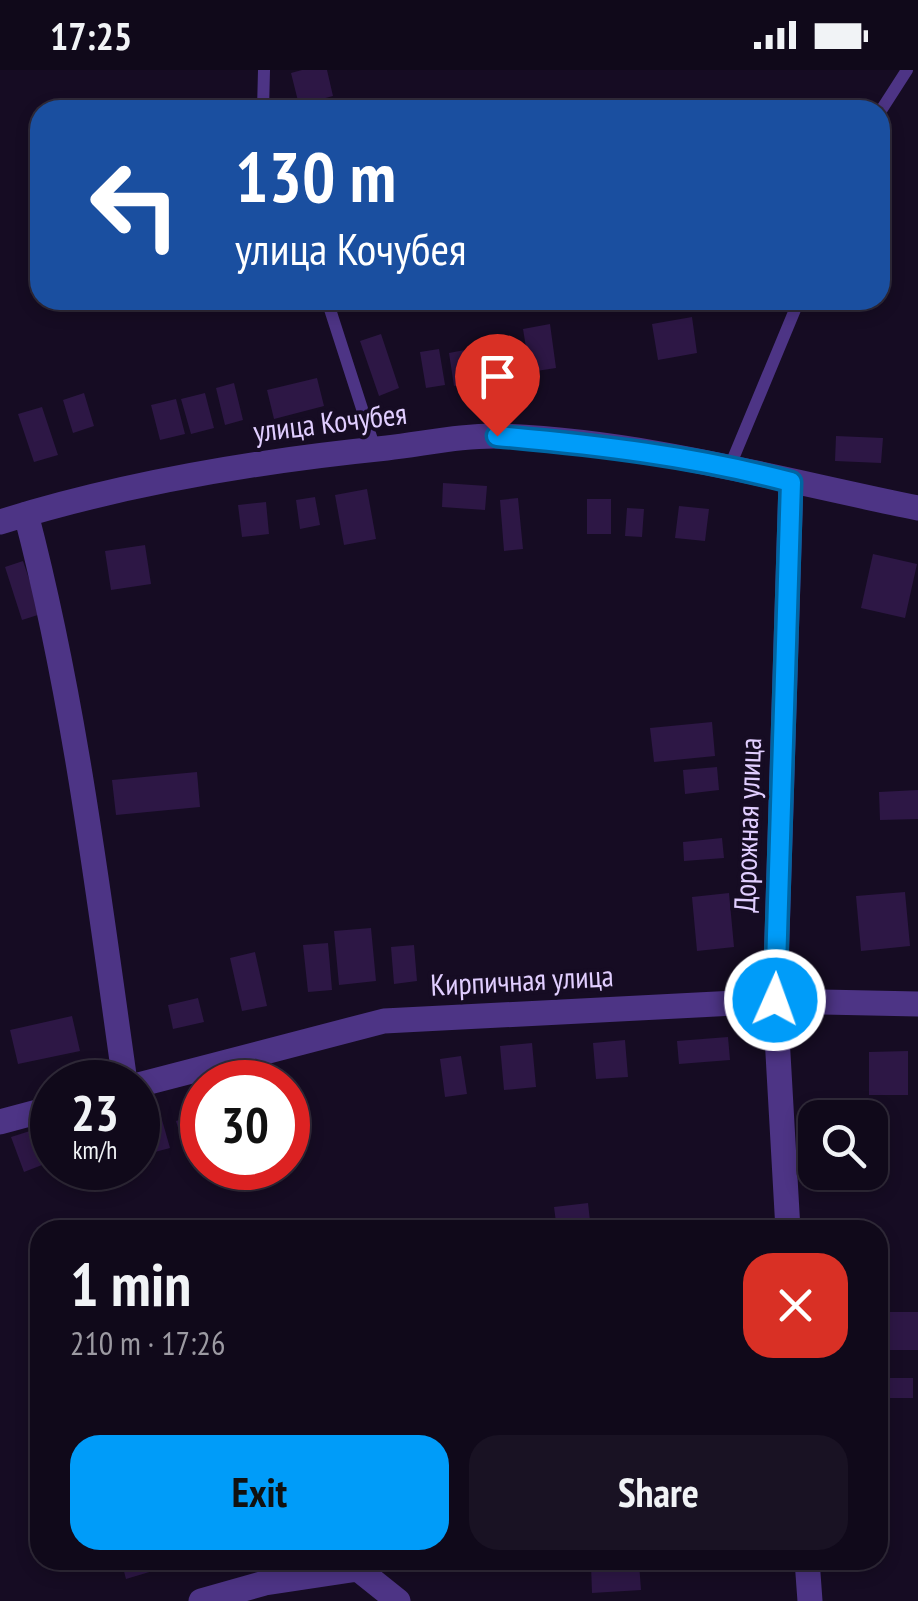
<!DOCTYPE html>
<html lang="en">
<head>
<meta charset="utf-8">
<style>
  :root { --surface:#10091a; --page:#191223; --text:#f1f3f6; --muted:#9c9aa2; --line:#302a39; --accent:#009cf9 }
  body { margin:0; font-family:"PT Sans Narrow",sans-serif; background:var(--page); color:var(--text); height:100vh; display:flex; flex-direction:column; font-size:38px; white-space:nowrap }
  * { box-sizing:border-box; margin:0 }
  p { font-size:32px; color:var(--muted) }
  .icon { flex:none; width:55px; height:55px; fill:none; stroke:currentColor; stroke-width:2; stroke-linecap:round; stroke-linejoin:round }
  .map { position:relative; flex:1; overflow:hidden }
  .panel { position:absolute; left:30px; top:1150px; width:858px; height:350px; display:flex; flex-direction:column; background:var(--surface); border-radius:30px; box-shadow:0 5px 15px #0003,0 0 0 2px var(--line) }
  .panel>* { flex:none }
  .top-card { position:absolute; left:30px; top:30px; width:860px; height:210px; border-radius:30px; box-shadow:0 5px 15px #0003,0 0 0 2px var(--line); background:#1a4fa0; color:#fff; overflow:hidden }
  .tools { position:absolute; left:798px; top:1030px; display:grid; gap:20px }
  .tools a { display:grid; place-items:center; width:90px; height:90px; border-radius:20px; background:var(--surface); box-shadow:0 5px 15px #0003,0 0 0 2px var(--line); font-size:50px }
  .speed { position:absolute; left:30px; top:990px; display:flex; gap:20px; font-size:50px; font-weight:700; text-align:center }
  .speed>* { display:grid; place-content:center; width:130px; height:130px; border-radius:50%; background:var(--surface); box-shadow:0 5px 15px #0003,0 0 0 2px var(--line); line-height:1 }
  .speed small { font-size:25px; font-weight:400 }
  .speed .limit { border:15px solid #d22; background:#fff; color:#111 }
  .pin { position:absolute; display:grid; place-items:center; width:85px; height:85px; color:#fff; margin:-102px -42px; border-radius:50% 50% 50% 0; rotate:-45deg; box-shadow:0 0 10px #0007 }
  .pin .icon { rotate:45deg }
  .me { position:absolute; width:110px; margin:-55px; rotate:2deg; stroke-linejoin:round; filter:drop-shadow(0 0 8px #0008) }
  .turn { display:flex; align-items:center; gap:35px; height:210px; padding:0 40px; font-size:45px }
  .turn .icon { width:130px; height:130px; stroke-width:2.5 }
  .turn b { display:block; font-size:70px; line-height:85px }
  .round { display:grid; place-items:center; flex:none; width:105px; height:105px; border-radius:30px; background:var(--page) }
  .headline { display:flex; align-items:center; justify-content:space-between; height:170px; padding:0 40px }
  h1 { font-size:60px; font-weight:700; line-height:75px }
  .action { display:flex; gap:20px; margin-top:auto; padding:20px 40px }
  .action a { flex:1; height:115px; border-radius:30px; background:var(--accent); color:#111; font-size:40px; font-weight:700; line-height:115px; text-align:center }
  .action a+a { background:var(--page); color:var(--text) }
  .status { display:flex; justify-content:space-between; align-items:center; height:70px; padding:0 50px; background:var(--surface); direction:ltr }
  .status svg { height:28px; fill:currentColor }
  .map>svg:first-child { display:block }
  .building { fill:#2d1745 }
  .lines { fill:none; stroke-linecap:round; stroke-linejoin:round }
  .service { stroke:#4d3485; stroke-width:12 }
  .minor { stroke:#4d3485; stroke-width:25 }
  .route-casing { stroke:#0065a2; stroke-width:25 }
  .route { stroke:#009cf9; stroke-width:18 }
  .labels { text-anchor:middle; stroke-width:8; stroke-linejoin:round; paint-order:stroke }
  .street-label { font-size:30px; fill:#e1ceff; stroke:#160c23 }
</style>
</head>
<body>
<div class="status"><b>17:25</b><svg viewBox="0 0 49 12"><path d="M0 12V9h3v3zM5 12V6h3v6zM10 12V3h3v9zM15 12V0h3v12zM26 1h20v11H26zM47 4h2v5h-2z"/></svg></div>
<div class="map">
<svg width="918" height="1531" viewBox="0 0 918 1531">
  <rect width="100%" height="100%" fill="#160c23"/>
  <path class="building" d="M302,0H327L333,26L299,35L291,3Z
    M692,247L697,283L658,290L652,254Z
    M550,254L556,298L530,302L523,259Z
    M381,264L399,318L379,326L360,271Z
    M480,277L486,311L454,316L449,283Z
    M439,279L445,315L426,318L420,282Z
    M317,308L324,336L274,349L267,320Z
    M234,313L243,350L225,355L216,318Z
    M84,323L94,356L73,363L63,330Z
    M205,323L214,358L191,364L181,329Z
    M176,329L185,364L160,370L151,335Z
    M42,337L58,385L34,392L18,344Z
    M836,366L883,368L881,393L835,391Z
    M443,413L487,416L485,440L442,437Z
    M367,419L376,469L344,475L335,425Z
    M315,427L320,455L300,459L296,430Z
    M518,428L523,479L504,481L500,430Z
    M587,429H611V464H587Z
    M266,432L269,464L242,467L238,435Z
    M679,436L709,439L705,471L675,468Z
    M627,438L644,439L642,467L625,466Z
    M145,475L151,514L111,520L105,481Z
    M873,484L917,494L905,548L861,538Z
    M23,491L41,544L22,550L5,497Z
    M712,652L715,686L654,692L650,658Z
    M717,697L719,720L685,724L683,700Z
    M197,702L200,737L116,745L112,710Z
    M918,720V749L880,750L879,722Z
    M722,768L724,788L684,791L683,772Z
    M905,822L910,876L861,881L856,826Z
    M729,823L734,877L697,881L692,827Z
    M371,858L376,911L339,915L334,861Z
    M328,873L332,920L308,922L303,875Z
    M414,875L417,911L394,914L391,877Z
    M255,882L267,936L242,941L230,888Z
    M198,928L204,952L173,959L168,935Z
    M72,946L80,981L18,994L10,960Z
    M728,967L730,990L679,994L677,971Z
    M625,970L628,1007L596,1009L593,973Z
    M532,973L536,1017L504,1020L500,976Z
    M908,981V1025H869V982Z
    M461,986L467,1024L445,1027L440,989Z
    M299,1026L309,1059L290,1065L288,1029Z
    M158,1036L170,1078L151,1083L139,1041Z
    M201,1043L202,1085L188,1090L176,1051Z
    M30,1061L42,1095L24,1102L11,1067Z
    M588,1133L591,1160H557L554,1137Z
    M881,1242H918V1280H881Z
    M878,1308H913V1328H878Z
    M121,1490H154L156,1500L126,1509Z
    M639,1493L641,1520L592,1523L591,1495Z"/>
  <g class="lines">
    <path class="service" d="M263,40L264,0
      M880,42L907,0
      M327,230L375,379
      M730,396L799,230"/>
    <path class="minor" d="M26,444C75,631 98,822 125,1012
      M0,452C125,413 257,391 387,378C423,374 463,365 500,366C642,371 780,410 918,438
      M138,1015L384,951L775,931L918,934
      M0,1052L52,1038
      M788,1160L775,931L791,412
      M807,1490L810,1531
      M201,1531L265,1513L358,1499L398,1531"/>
  </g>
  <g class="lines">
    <g class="route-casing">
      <path id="route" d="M497,366C597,375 694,386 791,412L775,930"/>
    </g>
    <use href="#route" class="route"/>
  </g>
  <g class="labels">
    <g class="street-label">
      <text transform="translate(330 353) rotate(-7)" y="10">улица Кочубея</text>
      <text transform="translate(748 755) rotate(-88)" y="10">Дорожная улица</text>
      <text transform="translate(522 911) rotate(-3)" y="10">Кирпичная улица</text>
    </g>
  </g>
</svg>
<div class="tools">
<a><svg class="icon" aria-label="search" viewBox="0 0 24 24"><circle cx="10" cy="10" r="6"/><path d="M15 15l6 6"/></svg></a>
</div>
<div class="speed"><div>23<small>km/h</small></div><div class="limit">30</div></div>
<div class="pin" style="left:497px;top:366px;background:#d93025"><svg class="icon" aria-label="arrive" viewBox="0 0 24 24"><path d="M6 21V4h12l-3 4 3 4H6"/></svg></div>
<svg class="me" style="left:775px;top:930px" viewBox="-20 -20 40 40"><circle r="17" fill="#009cf9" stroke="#fff" stroke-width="3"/><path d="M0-11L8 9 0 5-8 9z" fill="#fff"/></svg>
<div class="top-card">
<div class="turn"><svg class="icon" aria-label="left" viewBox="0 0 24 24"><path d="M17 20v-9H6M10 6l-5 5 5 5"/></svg><div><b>130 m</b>улица Кочубея</div></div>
</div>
<section class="panel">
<div class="headline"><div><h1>1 min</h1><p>210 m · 17:26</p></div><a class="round" style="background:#d93025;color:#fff"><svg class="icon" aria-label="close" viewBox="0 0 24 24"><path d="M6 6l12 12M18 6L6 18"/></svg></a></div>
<div class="action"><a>Exit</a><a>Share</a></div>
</section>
</div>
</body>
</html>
